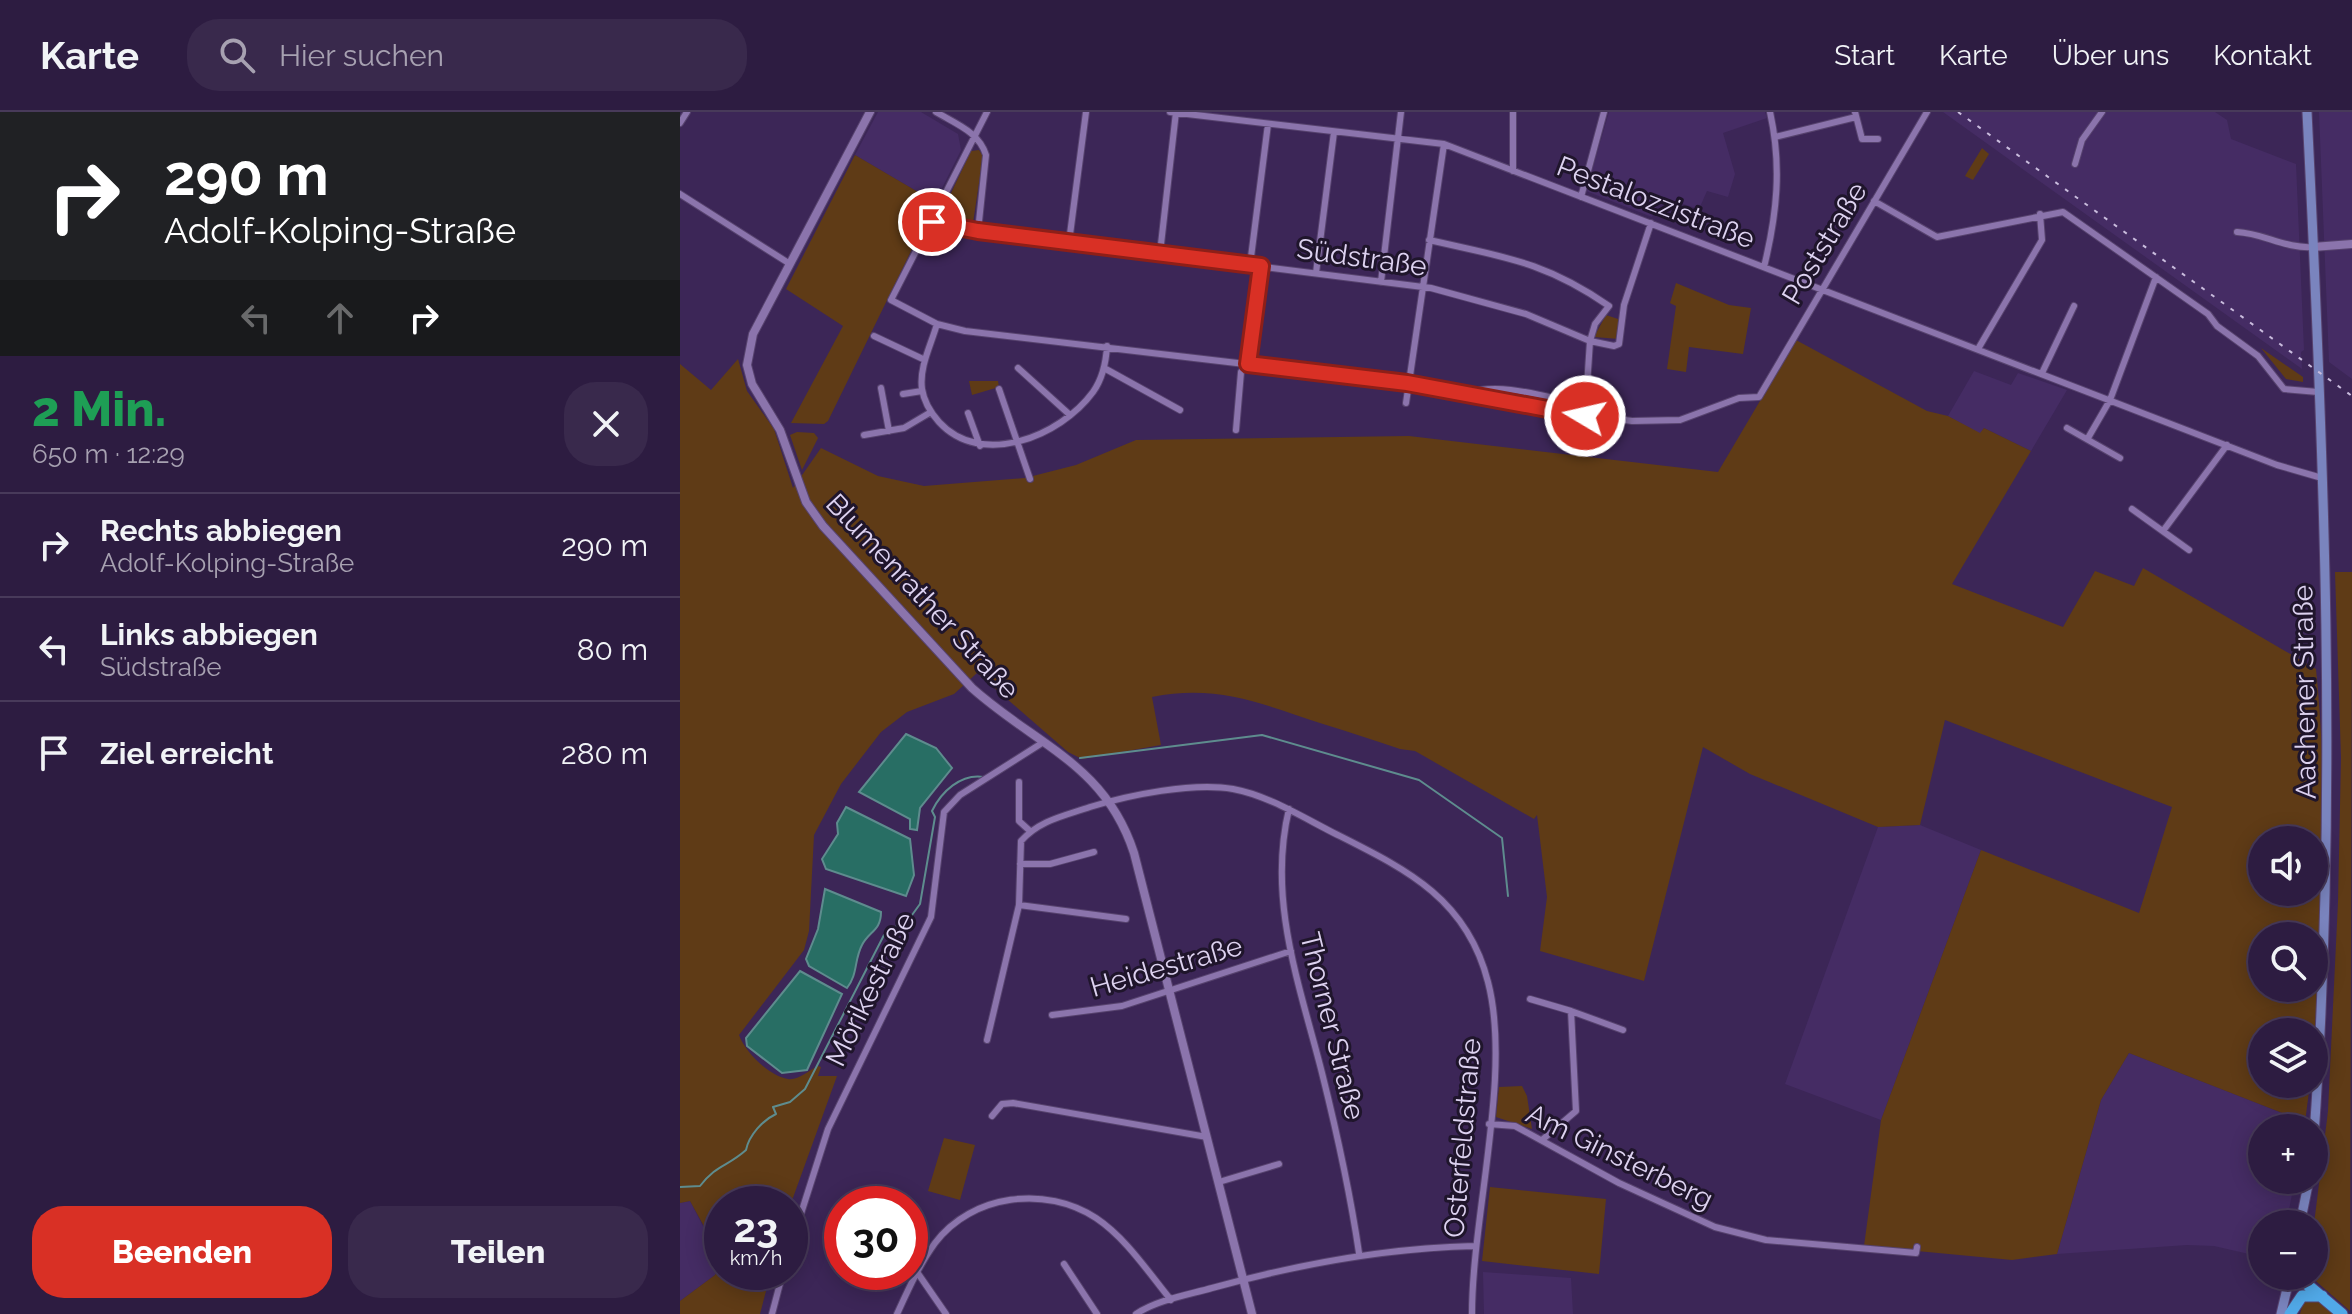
<!DOCTYPE html>
<html lang="de">
<head>
<meta charset="utf-8">
<style>
  :root { --surface:#2d1c41; --page:#39294c; --text:#f1f3f6; --muted:#a7a1b1; --line:#483a5a; --accent:#d93025 }
  body { margin:0; font-family:Raleway,sans-serif; background:var(--page); color:var(--text); height:100vh; display:flex; flex-direction:column; font-size:30px; white-space:nowrap }
  * { box-sizing:border-box; margin:0 }
  p { font-size:26px; color:var(--muted) }
  .icon { flex:none; width:44px; height:44px; fill:none; stroke:currentColor; stroke-width:2; stroke-linecap:round; stroke-linejoin:round }
  .map { position:relative; flex:1; overflow:hidden }
  .drawer { display:flex; flex-direction:column; background:var(--surface); width:680px }
  .drawer>* { flex:none }
  .top-card { background:#202124; color:#fff; overflow:hidden }
  .buttons { position:absolute; left:1568px; top:714px; display:grid; gap:16px }
  .buttons a { display:grid; place-items:center; width:80px; height:80px; border-radius:50%; background:var(--surface); box-shadow:0 4px 20px #0003,0 0 0 2px var(--line); font-size:40px }
  .speed { position:absolute; left:24px; top:1074px; display:flex; gap:16px; font-size:40px; font-weight:700; text-align:center }
  .speed>* { display:grid; place-content:center; width:104px; height:104px; border-radius:50%; background:var(--surface); box-shadow:0 4px 20px #0003,0 0 0 2px var(--line); line-height:1 }
  .speed small { font-size:20px; font-weight:400 }
  .speed .limit { border:12px solid #d22; background:#fff; color:#111 }
  .pin { position:absolute; display:grid; place-items:center; width:68px; height:68px; color:#fff; margin:-34px; border:4px solid #fff; border-radius:50%; box-shadow:0 2px 8px #0007 }
  .me { position:absolute; width:88px; margin:-44px; rotate:279deg; stroke-linejoin:round; filter:drop-shadow(0 0 6px #0008) }
  .turn { display:flex; align-items:center; gap:28px; height:168px; padding:0 32px; font-size:36px }
  .turn .icon { width:104px; height:104px; stroke-width:2.5 }
  .turn b { display:block; font-size:56px; line-height:68px }
  .lanes { display:flex; align-items:center; height:76px; padding:0 32px; background:#0003; justify-content:center; gap:40px; direction:ltr }
  .lanes .off { opacity:.35 }
  .round { display:grid; place-items:center; flex:none; width:84px; height:84px; border-radius:32px; background:var(--page) }
  .overview { display:flex; align-items:center; justify-content:space-between; height:136px; padding:0 32px }
  h1 { font-size:48px; font-weight:800; line-height:60px; color:#1e9e55 }
  .primary-button { display:flex; gap:16px; margin-top:auto; padding:16px 32px }
  .primary-button a { flex:1; height:92px; border-radius:32px; background:var(--accent); color:#fff; font-size:32px; font-weight:800; line-height:92px; text-align:center }
  .primary-button a+a { background:var(--page); color:var(--text) }
  ul { padding:0; list-style:none }
  li { display:flex; align-items:center; gap:24px; height:104px; padding:0 32px; border-top:2px solid var(--line) }
  li div { flex:1 }
  li b { display:block; font-size:30px }
  li em { font-style:normal }
  header { display:flex; align-items:center; gap:48px; box-sizing:border-box; height:112px; padding:0 40px; background:var(--surface); border-bottom:2px solid var(--line) }
  header strong { font-size:38px }
  nav { display:flex; gap:44px; margin-inline-start:auto; font-size:28px }
  .search { width:560px; height:72px; background:var(--page); display:flex; align-items:center; gap:20px; box-sizing:border-box; padding:0 28px; border-radius:32px; color:var(--muted); font-size:30px }
  main { display:flex; flex:1; min-height:0 }
  .map>svg:first-child { display:block }
  .built { fill:#452c64 }
  .green { fill:#5f3b16; fill-rule:evenodd }
  .water { fill:#286e64; stroke:#5e8c8e; stroke-width:2 }
  .lines { fill:none; stroke-linecap:round; stroke-linejoin:round }
  .stream { stroke:#5e8c8e; stroke-width:2 }
  .minor-casing { stroke:#57436e; stroke-width:8 }
  .tertiary-casing { stroke:#57436e; stroke-width:10 }
  .secondary-casing { stroke:#57436e; stroke-width:11 }
  .motorway-casing { stroke:#57436e; stroke-width:13 }
  .minor { stroke:#8b74ac; stroke-width:6 }
  .tertiary { stroke:#8b74ac; stroke-width:8 }
  .secondary { stroke:#7a84be; stroke-width:9 }
  .motorway { stroke:#51a9e8; stroke-width:11 }
  .rail { stroke:#c9bcdd; stroke-width:2; stroke-dasharray:4 8; stroke-linecap:butt }
  .route-casing { stroke:#8d1f18; stroke-width:20 }
  .route { stroke:#d93025; stroke-width:14 }
  .labels { text-anchor:middle; stroke-width:6; stroke-linejoin:round; paint-order:stroke }
  .street-label { font-size:28px; fill:#ddd2f0; stroke:#1f152b }
</style>
</head>
<body>
<header>
<strong>Karte</strong>
<div class="search"><svg class="icon" aria-label="search" viewBox="0 0 24 24"><circle cx="10" cy="10" r="6"/><path d="M15 15l6 6"/></svg>Hier suchen</div>
<nav><a>Start</a><a>Karte</a><a>Über uns</a><a>Kontakt</a></nav>
</header>
<main>
<section class="drawer">
<div class="top-card">
<div class="turn"><svg class="icon" aria-label="right" viewBox="0 0 24 24"><path d="M7 20v-9h11M14 6l5 5-5 5"/></svg><div><b>290 m</b>Adolf-Kolping-Straße</div></div>
<div class="lanes"><svg class="icon off" aria-label="left" viewBox="0 0 24 24"><path d="M17 20v-9H6M10 6l-5 5 5 5"/></svg><svg class="icon off" aria-label="ahead" viewBox="0 0 24 24"><path d="M12 20V5M6 11l6-6 6 6"/></svg><svg class="icon" aria-label="right" viewBox="0 0 24 24"><path d="M7 20v-9h11M14 6l5 5-5 5"/></svg></div>
</div>
<div class="overview"><div><h1>2 Min.</h1><p>650 m · 12:29</p></div><a class="round"><svg class="icon" aria-label="close" viewBox="0 0 24 24"><path d="M6 6l12 12M18 6L6 18"/></svg></a></div>
<ul>
<li><svg class="icon" aria-label="right" viewBox="0 0 24 24"><path d="M7 20v-9h11M14 6l5 5-5 5"/></svg><div><b>Rechts abbiegen</b><p>Adolf-Kolping-Straße</p></div><em>290 m</em></li>
<li><svg class="icon" aria-label="left" viewBox="0 0 24 24"><path d="M17 20v-9H6M10 6l-5 5 5 5"/></svg><div><b>Links abbiegen</b><p>Südstraße</p></div><em>80 m</em></li>
<li><svg class="icon" aria-label="arrive" viewBox="0 0 24 24"><path d="M6 21V4h12l-3 4 3 4H6"/></svg><div><b>Ziel erreicht</b></div><em>280 m</em></li>
</ul>
<div class="primary-button"><a>Beenden</a><a>Teilen</a></div>
</section>
<div class="map">
<svg width="1672" height="1202" viewBox="0 0 1672 1202">
  <rect width="100%" height="100%" fill="#3c2657"/>
  <path class="built" d="M198,0H241L278,22L281,38L255,90L175,43Z
    M929,0H1085L1087,6L1043,21L1055,62L1048,85L1027,79L1019,97L981,85L972,105L906,79Z
    M1263,0H1535L1547,8L1551,27L1616,52L1624,238L1621,240L1622,257Z
    M1639,0H1672V267L1649,250Z
    M1294,259L1331,273L1338,261L1387,278L1351,339L1304,316L1300,322L1268,304Z
    M1240,713L1301,738L1201,1008L1105,972L1198,715Z
    M1449,941L1625,1010L1624,1016H1582V1068H1615L1606,1112H1582V1145L1534,1134L1507,1133L1377,1142L1421,988Z
    M10,1089L42,1151L35,1163L0,1189V1091Z
    M803,1160L891,1166L893,1202H804Z"/>
  <path class="green" d="M1302,36L1309,42L1293,68L1285,64Z
    M299,38L303,44L293,111L265,109L261,102L291,39Z
    M175,43L255,90L148,309L144,312L111,311L163,214L106,177Z
    M996,171L1049,193L1071,196L1063,242L1009,235L1006,260L987,257L996,194L990,191Z
    M926,203L941,208L939,227L914,225Z
    M1116,228L1247,299L1268,304L1300,321L1304,316L1351,339L1272,472L1383,515L1415,459L1454,474L1463,456L1636,557C1649,682 1642,807 1634,932V920H1582V972H1630L1625,1010L1449,941L1421,988L1377,1142L1332,1148L1184,1134L1201,1008L1301,738L1459,801L1492,695L1265,608L1240,713L1198,715L1070,662L1023,635L964,869L860,839L867,785L857,703L854,707L735,639L720,637C694,628 669,620 643,612C582,592 538,572 472,585L481,633L402,647L388,640L297,561L274,582L227,600L201,620L161,672L134,723L129,819L124,838L59,923C65,940 89,964 108,967C117,969 130,958 138,954L141,955L138,964H157L110,1094L42,1092V1147L10,1089L0,1091V252L31,278L58,247L67,279L94,317L113,376L141,336L198,364L244,374L345,366L396,353L456,328L729,324L1038,360ZM1582,728H1634V780H1582ZM1582,824H1634V876H1582Z
    M1581,236L1623,265V270L1606,267Z
    M289,269H318L319,275L292,283Z
    M117,320L134,321L138,326L122,358L110,323Z
    M1655,460H1672L1670,1199L1630,1164H1634V1112L1648,999L1658,790L1661,646Z
    M842,974L847,984L852,1017L816,1005L819,975Z
    M264,1026L295,1033L280,1088L248,1079Z
    M810,1075L926,1087L919,1162L802,1149Z
    M42,1151V1160H91L80,1202H0V1189L35,1163Z
    M1638,1187L1655,1202H1620L1624,1188Z"/>
  <path class="water" d="M226,622L256,636L272,656L240,696L237,718L230,717V707L179,680Z
    M166,695L230,727L234,763L226,784L146,757L142,747L158,722L157,711Z
    M145,777L201,800C201,819 189,819 182,833C174,848 178,862 167,876L129,854L126,847L138,817Z
    M120,859L162,882L127,958L102,961L67,934L66,926Z"/>
  <g class="lines">
    <path class="stream" d="M400,646L582,623L739,668L822,726L828,784
      M0,1075L20,1074C37,1052 47,1055 66,1038C69,1023 83,1008 96,1002L93,995L110,990L125,977L204,823L232,803L240,792L255,705L252,699C261,680 281,661 304,665"/>
    <g class="minor-casing">
      <path id="minor" d="M256,0C276,12 299,20 306,43L298,119
        M307,0L211,188L257,212L285,219L727,271L788,281L809,289L952,309L1000,308L1059,286L1079,285L1247,0
        M490,0L764,32L1597,353L1642,366
        M833,0V59
        M1175,0L1182,27H1198
        M0,11L7,0
        M1095,25L1176,5
        M1395,52L1402,28L1422,0
        M0,82L110,152
        M901,85L924,0
        M1194,89L1257,125L1383,100L1528,202L1537,214L1578,244L1604,277L1638,280
        M252,110L298,119L751,176L846,202L910,229L915,212L929,194
        M1557,120C1583,121 1606,137 1633,135
        M749,128C823,145 864,149 929,194
        M389,130L406,0
        M480,141L496,0
        M570,153L588,12
        M1084,155C1097,102 1102,54 1090,0
        M636,161L654,20
        M701,170L721,0
        M257,212C251,233 239,255 242,277C244,290 251,301 259,310C301,356 380,325 413,280C423,266 426,251 427,234
        M194,224L245,248
        M1298,237L1362,128L1360,102
        M338,256L390,303
        M424,256L500,298
        M1362,261L1394,194
        M201,276L209,319
        M319,277L350,367
        M788,281C823,269 870,287 906,293
        M223,282L242,279
        M726,291L764,32
        M288,301L300,334
        M905,304L910,229L934,234L939,232L944,193L971,111
        M1387,316L1440,346
        M556,318L561,260L568,252L581,154
        M184,323L224,316L251,300
        M1408,326L1430,288L1476,165
        M1452,397L1509,438
        M1483,419L1547,333
        M339,670V709L350,719
        M609,697C587,788 620,874 642,961C657,1021 670,1080 679,1141
        M340,752H370L414,740
        M339,793L446,807
        M850,887L891,899L896,999L862,1028
        M891,899L943,918
        M372,903L442,894L611,839
        M307,928L339,793L341,729C360,708 384,704 410,695C449,683 513,670 553,677C586,683 619,703 648,718C721,755 786,783 808,870C832,962 792,1103 792,1202
        M312,1004L322,992L333,991L527,1025
        M809,1012L835,1014L939,1071L1035,1115L1086,1128L1236,1141L1237,1135
        M539,1070L599,1052
        M110,1136L148,1017L251,805L264,700L280,683L362,631
        M384,1152L417,1202
        M237,1160L266,1202
        M92,1202L103,1160
        M217,1202C228,1178 239,1153 255,1131C292,1082 366,1073 416,1106C446,1126 468,1160 491,1188
        M456,1202C477,1188 507,1183 532,1176C619,1152 704,1136 794,1134"/>
    </g>
    <g class="tertiary-casing">
      <path id="tertiary" d="M190,0L73,222L67,253L72,272L100,318L126,390L143,414L292,576C357,634 425,652 454,741L572,1202
        M1633,135L1672,132"/>
    </g>
    <g class="secondary-casing">
      <path id="secondary" d="M1627,0C1644,341 1658,682 1634,1023
        M1620,1112L1629,1068
        M1601,1202L1610,1164"/>
    </g>
    <g class="motorway-casing">
      <path id="motorway" d="M1617,1164L1662,1202
        M1610,1202L1622,1184H1642"/>
    </g>
    <use href="#minor" class="minor"/>
    <use href="#tertiary" class="tertiary"/>
    <use href="#secondary" class="secondary"/>
    <use href="#motorway" class="motorway"/>
    <path class="rail" d="M1278,0L1672,284"/>
  </g>
  <g class="lines">
    <g class="route-casing">
      <path id="route" d="M252,110L298,119L581,154L568,252L727,271L905,304"/>
    </g>
    <use href="#route" class="route"/>
  </g>
  <g class="labels">
    <g class="street-label">
      <text transform="translate(976 90) rotate(21)" y="10">Pestalozzistraße</text>
      <text transform="translate(1144 131) rotate(-59)" y="10">Poststraße</text>
      <text transform="translate(682 145) rotate(8)" y="10">Südstraße</text>
      <text transform="translate(243 484) rotate(47)" y="10">Blumenrather Straße</text>
      <text transform="translate(1624 580) rotate(-91)" y="10">Aachener Straße</text>
      <text transform="translate(486 854) rotate(-16)" y="10">Heidestraße</text>
      <text transform="translate(190 877) rotate(-64)" y="10">Mörikestraße</text>
      <text transform="translate(653 914) rotate(76)" y="10">Thorner Straße</text>
      <text transform="translate(782 1026) rotate(-85)" y="10">Osterfeldstraße</text>
      <text transform="translate(940 1044) rotate(26)" y="10">Am Ginsterberg</text>
    </g>
  </g>
</svg>
<div class="buttons">
<a><svg class="icon" aria-label="sound" viewBox="0 0 24 24"><path d="M4 9h4l5-4v14l-5-4H4zM17 9q2 3 0 6"/></svg></a>
<a><svg class="icon" aria-label="search" viewBox="0 0 24 24"><circle cx="10" cy="10" r="6"/><path d="M15 15l6 6"/></svg></a>
<a><svg class="icon" aria-label="layers" viewBox="0 0 24 24"><path d="M12 4l9 5-9 5-9-5zM3 14l9 5 9-5"/></svg></a>
<a>+</a>
<a>−</a>
</div>
<div class="speed"><div>23<small>km/h</small></div><div class="limit">30</div></div>
<div class="pin" style="left:252px;top:110px;background:#d93025"><svg class="icon" aria-label="arrive" viewBox="0 0 24 24"><path d="M6 21V4h12l-3 4 3 4H6"/></svg></div>
<svg class="me" style="left:905px;top:304px" viewBox="-20 -20 40 40"><circle r="17" fill="#d93025" stroke="#fff" stroke-width="3"/><path d="M0-11L8 9 0 5-8 9z" fill="#fff"/></svg>
</div>
</main>
</body>
</html>
